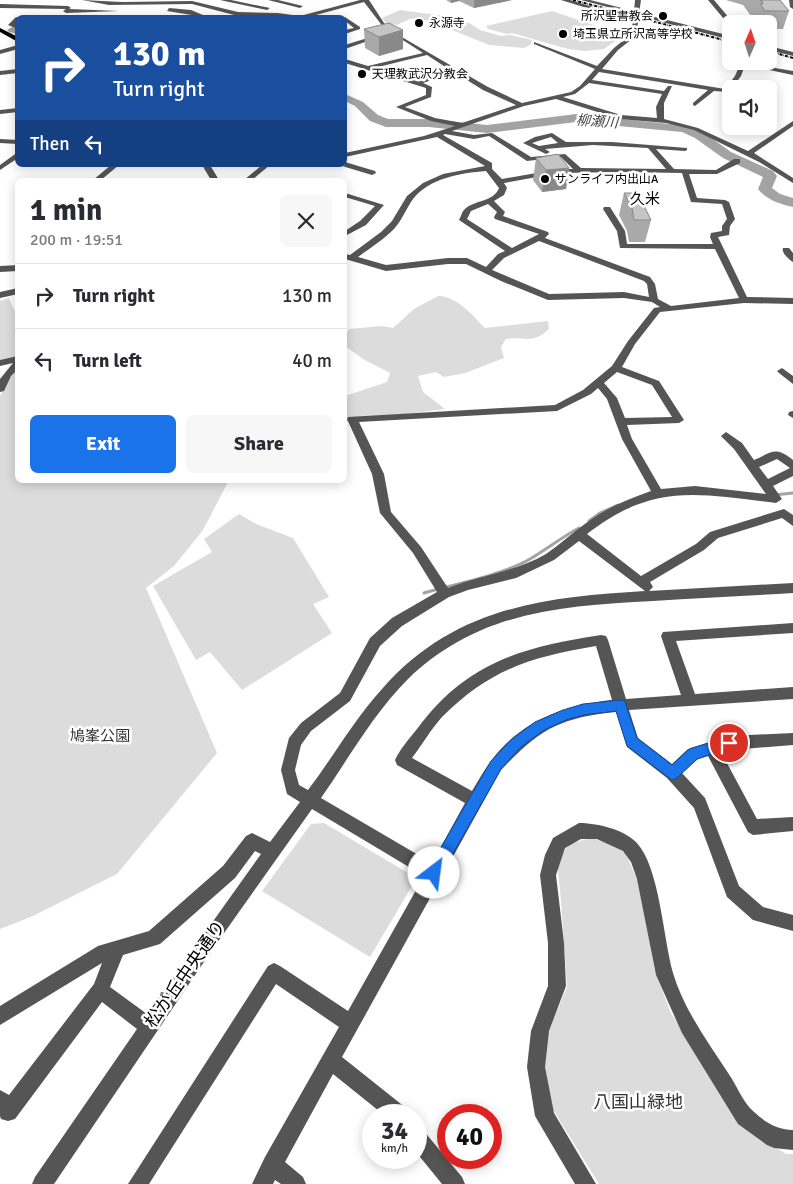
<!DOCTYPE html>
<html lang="en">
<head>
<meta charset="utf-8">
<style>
  :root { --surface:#fff; --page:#f7f7f7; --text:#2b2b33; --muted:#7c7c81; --line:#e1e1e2; --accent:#1a73e8 }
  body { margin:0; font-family:Signika,"Noto Sans JP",sans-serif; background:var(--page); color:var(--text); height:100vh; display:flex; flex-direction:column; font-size:19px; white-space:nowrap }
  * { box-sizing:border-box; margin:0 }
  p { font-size:16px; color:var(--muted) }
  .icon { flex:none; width:28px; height:28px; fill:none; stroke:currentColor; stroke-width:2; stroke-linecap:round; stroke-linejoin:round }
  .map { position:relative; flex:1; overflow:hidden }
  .panel { position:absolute; left:15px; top:178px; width:332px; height:305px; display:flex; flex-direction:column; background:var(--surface); border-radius:8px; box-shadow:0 2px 12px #0003 }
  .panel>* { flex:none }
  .guide { position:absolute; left:15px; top:15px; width:332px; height:152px; border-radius:8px; box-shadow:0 2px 12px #0003; background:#1a4fa0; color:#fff; overflow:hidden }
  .needle { width:32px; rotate:3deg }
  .buttons { position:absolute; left:722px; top:15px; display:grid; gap:10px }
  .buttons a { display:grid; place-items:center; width:55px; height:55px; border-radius:8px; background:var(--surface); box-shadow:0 2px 12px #0003; font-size:25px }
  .speed { position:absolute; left:362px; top:1104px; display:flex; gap:10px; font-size:25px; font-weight:700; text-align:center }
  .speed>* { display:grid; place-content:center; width:65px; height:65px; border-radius:50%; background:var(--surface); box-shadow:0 2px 12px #0003; line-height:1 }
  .speed small { font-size:12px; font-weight:400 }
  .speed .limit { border:8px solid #d22; background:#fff; color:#111 }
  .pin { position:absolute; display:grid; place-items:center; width:42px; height:42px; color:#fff; margin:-21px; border:2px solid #fff; border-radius:50%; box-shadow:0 1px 5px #0007 }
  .me { position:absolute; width:55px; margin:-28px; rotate:30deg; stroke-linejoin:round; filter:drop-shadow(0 0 4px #0008) }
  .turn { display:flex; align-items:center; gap:18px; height:105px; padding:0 15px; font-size:22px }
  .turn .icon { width:65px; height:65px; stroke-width:2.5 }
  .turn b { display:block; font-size:35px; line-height:42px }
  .then { display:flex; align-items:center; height:48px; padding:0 15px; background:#0003; gap:10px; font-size:19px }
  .round { display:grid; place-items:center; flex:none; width:52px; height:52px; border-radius:8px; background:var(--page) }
  .headline { display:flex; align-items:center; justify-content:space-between; height:85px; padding:0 15px }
  h1 { font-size:30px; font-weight:700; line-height:38px }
  .button { display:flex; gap:10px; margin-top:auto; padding:10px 15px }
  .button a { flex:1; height:58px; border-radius:8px; background:var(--accent); color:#fff; font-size:20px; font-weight:700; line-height:58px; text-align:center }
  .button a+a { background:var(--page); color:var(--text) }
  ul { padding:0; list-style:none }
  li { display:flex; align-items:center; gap:15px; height:65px; padding:0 15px; border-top:1px solid var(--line) }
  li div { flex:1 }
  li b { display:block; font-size:19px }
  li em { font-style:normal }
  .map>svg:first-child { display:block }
  .green { fill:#dcdcdc }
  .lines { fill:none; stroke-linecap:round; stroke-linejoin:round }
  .stream { stroke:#a3a3a3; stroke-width:3 }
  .river { fill:#a3a3a3; fill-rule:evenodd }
  .minor { fill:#555; fill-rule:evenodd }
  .major { fill:#000; fill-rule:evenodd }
  .rail { stroke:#000; stroke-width:2; stroke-dasharray:3 1 0.5 1; stroke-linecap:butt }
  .wall { fill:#a9a9a9 }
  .shaded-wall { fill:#898989 }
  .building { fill:#c4c4c4; stroke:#898989 }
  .route { fill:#1a73e8; stroke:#114b97 }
  .poi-dot { fill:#000; stroke:#fff; stroke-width:2 }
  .labels { text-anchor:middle; stroke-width:5; stroke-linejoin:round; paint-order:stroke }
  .far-poi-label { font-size:12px; fill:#000; stroke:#fff; text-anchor:start }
  .far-water-label { font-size:14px; font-style:italic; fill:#444; stroke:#fff }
  .far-quarter-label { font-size:15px; fill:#000; stroke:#fff }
  .park-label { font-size:15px; fill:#333; stroke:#fff }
  .near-street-label { font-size:18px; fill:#000; stroke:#fff }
  .near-park-label { font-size:18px; fill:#333; stroke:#fff }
</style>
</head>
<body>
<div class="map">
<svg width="793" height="1184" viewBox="0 0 793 1184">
  <rect width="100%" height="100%" fill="#fff"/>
  <path class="green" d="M400,10L453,17L471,24L480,30L501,36L510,35L532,40L530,45L524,48L489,45L435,23L417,18L410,19L397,25L386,23L382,18Z
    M552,11L596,26L627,33L604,49L585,51L568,49L512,33L507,34L488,29L486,26Z
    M438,296C458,297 471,314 485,328L548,321L549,329C532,345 525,336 506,339L501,347L504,358L465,373L444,377L436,372L418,376L423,392L445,409L345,422V396L387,382L390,373L363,359L345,346V336L349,329L382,326L393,328L414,309Z
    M9,298L16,314H17V358L0,360V301Z
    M17,369L18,480H229L203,530L174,566L146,588L217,753L117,874L33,916L0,929V396L7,382Z
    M239,514L256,524L293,538L329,597L313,604L332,633L242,690L210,652L196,660L153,586L212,552L204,539Z
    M324,823L408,873L412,886L370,957L262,891L311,824Z
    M591,838L612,843L626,854L639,884L655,972L671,1013L746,1128L786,1154H793V1184H599L550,1105L544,1073L547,1035L567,987L561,901L557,860L569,844Z"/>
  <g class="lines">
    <path class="stream" d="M774,495L793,493
      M589,521L600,513L618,505
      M424,593C456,584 502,575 530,559C547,549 562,537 579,528"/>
    <path class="river" d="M12,27L18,28V34L9,32L7,30Z
      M345,94L363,102L378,115L388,119H429L487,125L576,114L688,126L703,132L731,152L773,171L777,176L772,188L780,194L793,198V207C780,204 767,200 758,189L763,177L723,158L695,138L682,132L576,122L487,133L429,127H386L370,121L355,106L345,101Z"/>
    <path class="minor" d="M82,0L122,2L192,1L238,12L278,13L300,16L360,0H369L384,23L400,36L488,87L522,103L571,92L580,86L595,69L534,44V42L597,66L614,48L631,34L634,14L581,0H590L634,11L635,0H641L639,13L731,36V40L639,16L636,36L618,50L602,69L725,89L735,76L741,62L793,71V75L745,65L741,76L729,92L714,91L695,106L693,105V103L708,90L599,72L592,80L664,91L668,86H672L664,103V119L698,128L748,151L793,121V126L754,153L793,178V183L759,162L694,130L666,123L620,119L556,99L524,106L452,131L474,135L492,133L531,157L565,154L581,168L666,169L648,148L593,145L545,149L550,152L546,154L523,143L535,137L552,133L566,142H612L687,148V150L685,151L656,149L674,169L716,170L734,159H740V163L717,174H689L697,198L725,200L729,202L735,219L730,226L729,235L718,237L747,297L793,298V304L744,303L660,312L635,344L622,367L659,381L684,420L679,423L627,425L632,439L661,489L695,486L766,494L734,449L721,436L726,432L742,443L754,460C773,452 775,446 793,460V476L773,486L782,499L776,503C698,494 654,482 587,534L641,576L696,544L710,532L784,509L793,515V526L782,518L718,538L704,550L650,582L653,587L649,591L793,583V593C746,596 700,598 653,601C561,606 479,611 408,679C373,714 349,758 321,798L432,863L465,803L397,765L395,760C400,749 409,739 417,729C466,662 523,647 601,635L606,636L608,640L626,699L681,695L661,636L663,632L793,623V633L676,641L695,694L793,687V699L629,710L638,738L672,764L688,749L729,736L793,733V745L729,750L721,752L757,819L793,817V831L753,835L748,832L708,756L698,759L682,773L705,798L739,886L763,907L793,915V931L753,920L727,897L694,808L667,778L627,747L616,712C559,718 540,729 501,770L342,1057L406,1108L409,1115H384L333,1074L285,1162L303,1177L306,1184H281L275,1180L273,1184H252L265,1157L339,1027L276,984L149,1184H128L268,966L274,963L280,966L348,1011L424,876L312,809L212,950L54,1184H32L35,1177L137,1029L102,1002L15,1119L8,1121L1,1119L0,1116V1090L9,1095L94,984L102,963L0,1025V1006L98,946L149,931L223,866L246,836L252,833L270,842L300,802L287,794L281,770L289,738L301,723L340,693L370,638L392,618L437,592L413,553L380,513L372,474L347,419L348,417L555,405L583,390L612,366L628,341L654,308L660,307L652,302L624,298L548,300L501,281L466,264H448L386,271L345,259V254L350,255L381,232L392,221L407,196L423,183L443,174L485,166L437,137L345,157V153L424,136L455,126L431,121L396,107L426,95V88L345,63V59L368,66L423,53L384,28L364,2L305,18H293L238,16L192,4L109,5ZM427,55L450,70L417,81L374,68ZM454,72L483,90L516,105L462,123L435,118L405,107L431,97L432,87L423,83ZM589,83L662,94L656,107L657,118L621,115L563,97L575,94ZM445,134L474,139L489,136L527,161L561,157L573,169H559L502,179L492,169V163L443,135ZM551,137L558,143L539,146L532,143ZM486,171L499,188C494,202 474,200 465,209C462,211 461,217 459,220L505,251L498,254L486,267L467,258H448L386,265L358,257C370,248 383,240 394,229C402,220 406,209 413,199C430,178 460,173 486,171ZM622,172L682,173L691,202L722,204L727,219L722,226V231L711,233L710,237L713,244H627L625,231L610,207H604L603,209L617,231L620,248L715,249L739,298L671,306L658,299L655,284L650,277L545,238L549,234L548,232L503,216L505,212L494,201L504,195L507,188L504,183L559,173ZM488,204L497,212L494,217L495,219L539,234L512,248L467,219L471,211ZM539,241L644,281L647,284L649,297L624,292L549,294L492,270L504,258ZM617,372L652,385L672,417L625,418L617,398L604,383ZM598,388L607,399L622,439L651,491C629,499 608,507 589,521C574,531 561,544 546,554C515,572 480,575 448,588L421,547L391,512L384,474L359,422L557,411L591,394ZM777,459L790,468L768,479L759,467ZM579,541L645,591C544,597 454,607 382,689C354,720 333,757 308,790L299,785L295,770L301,745L311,731L350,701L380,646L402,626L449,597L468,590L516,578L554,560ZM596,646L612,700C565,705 520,721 491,761C484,770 478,781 472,791L412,758C422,745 431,729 442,717C490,669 531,657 596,646ZM255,851L261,854L147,1014L110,987L123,955L160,944L235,878Z
      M220,0H231L270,8L267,10Z
      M268,0H278L303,6L300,8Z
      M561,0H570L593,7L590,9Z
      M708,0H714L730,19L753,18L756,20L733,22L731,26L729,25Z
      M789,0H793V9L790,7Z
      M0,4L68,6L71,8L69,9L119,11L66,13L63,11L66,9L0,8Z
      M169,8L191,10L210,18L167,11Z
      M16,17L20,18H18V22L15,24L18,25V29L8,25Z
      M345,17L360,27V29L345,34V30L354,28L345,21Z
      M377,35L382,36L345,49V45Z
      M18,45V49L0,54V50Z
      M769,46L793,52V56L769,50Z
      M18,69V73L0,75V71Z
      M18,108V112L0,114V110Z
      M0,139L18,140V144L0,143Z
      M18,152V158L0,170V165Z
      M345,162L375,171L376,173L372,175L342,166L345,165Z
      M111,165H119L101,180H93Z
      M202,165H210L219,180H211Z
      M262,165H270L252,180H244Z
      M345,193L384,205L366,225L345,236V231L360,221L375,206L345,197Z
      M783,248H789L793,253V262C789,260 781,252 783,248Z
      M18,265V271L0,272V266Z
      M18,288V294L0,298V292Z
      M18,356V369L11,376L4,391L0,392V379L13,363L0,366V360Z
      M782,368L793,376V384L779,373L777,371Z
      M793,411V418L788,415L789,412Z
      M579,823C596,823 623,829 636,842C660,867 663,938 673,973C684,1011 711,1046 732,1079C738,1089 744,1103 753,1111C766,1123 776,1129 793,1130V1150L774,1148L767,1145L738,1124L682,1033L656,975L637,879L631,862L623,851L597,839H581L565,848L556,875L564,943L566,986L549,1031L545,1067L554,1113L596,1184H575L535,1116L527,1067L531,1031L548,986V943L540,875L545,855L553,838Z
      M416,1127L423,1130L462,1177L465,1184H442L416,1152Z"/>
    <path class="major" d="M0,28L18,37V42L0,32Z"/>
    <path class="rail" d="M573,0L731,42
      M769,51L793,58"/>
  </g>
  <path class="wall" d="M446,0H512L474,8L459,1L451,3Z
    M726,0H780L789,11L783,29H769V24H756L755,22L756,18L751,16L743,5Z
    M364,29L403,30V49L379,56L365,48Z
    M536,158L569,168L566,189L542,192L533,180Z
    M624,193L651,220L645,242H629L627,231L619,215Z"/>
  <path class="shaded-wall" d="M451,0H460L459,1L451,3Z
    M474,0H512L474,8Z
    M403,30V49L379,56V37Z
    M569,168L566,189L542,192L546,170Z"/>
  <path class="building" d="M760,0H780L789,11H765L760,4H763L762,1Z
    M389,23L403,30L379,37L364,29Z
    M558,154L569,168L546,170L536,158Z
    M624,193H638L651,220H634L632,208Z"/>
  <path class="route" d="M620,700L625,701L626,705L637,738L672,765L688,750L692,748L729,737L733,739L735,743L733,747L697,759L677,778L672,780L627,746L616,711L583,715L566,720L544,730L521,747L501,769L439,878L434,880L429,878L427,873L429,868L491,761L512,739L535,722L563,710L583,704Z"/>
  <g class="poi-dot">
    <circle cx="663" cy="16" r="5"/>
    <circle cx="419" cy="23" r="5"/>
    <circle cx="563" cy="34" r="5"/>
    <circle cx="362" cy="74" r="5"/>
    <circle cx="545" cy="179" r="5"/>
  </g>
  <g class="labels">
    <g class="far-poi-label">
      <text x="653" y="20" text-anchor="end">所沢聖書教会</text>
      <text x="429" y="27">永源寺</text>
      <text x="573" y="38">埼玉県立所沢高等学校</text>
      <text x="372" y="78">天理教武沢分教会</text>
      <text x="555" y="183">サンライフ内出山A</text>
    </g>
    <g class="far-water-label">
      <text transform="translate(597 121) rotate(4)" y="5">柳瀬川</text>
    </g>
    <g class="far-quarter-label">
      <text x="645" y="204">久米</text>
    </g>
    <g class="park-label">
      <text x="100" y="741">鳩峯公園</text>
    </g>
    <g class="near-street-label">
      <text transform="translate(185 974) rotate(-55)" y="6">松が丘中央通り</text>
    </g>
    <g class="near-park-label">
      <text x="638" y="1108">八国山緑地</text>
    </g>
  </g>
</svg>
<div class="buttons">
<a><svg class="needle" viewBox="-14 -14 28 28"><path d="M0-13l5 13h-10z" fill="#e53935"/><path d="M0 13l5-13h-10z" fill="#7c7c81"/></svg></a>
<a><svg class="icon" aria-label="sound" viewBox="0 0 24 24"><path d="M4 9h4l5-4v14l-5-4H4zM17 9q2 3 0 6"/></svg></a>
</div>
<div class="speed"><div>34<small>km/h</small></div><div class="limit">40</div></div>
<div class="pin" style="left:729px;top:743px;background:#d93025"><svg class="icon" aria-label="arrive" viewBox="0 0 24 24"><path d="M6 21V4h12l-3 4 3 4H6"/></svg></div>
<svg class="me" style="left:434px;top:873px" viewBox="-20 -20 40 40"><circle r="19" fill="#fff"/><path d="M0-13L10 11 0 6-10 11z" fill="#1a73e8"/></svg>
<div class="guide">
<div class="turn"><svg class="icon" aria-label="right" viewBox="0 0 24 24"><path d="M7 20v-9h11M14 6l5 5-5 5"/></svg><div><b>130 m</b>Turn right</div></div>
<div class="then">Then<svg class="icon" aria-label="left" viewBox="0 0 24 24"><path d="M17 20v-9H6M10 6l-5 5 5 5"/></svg></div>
</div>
<section class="panel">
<div class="headline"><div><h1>1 min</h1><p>200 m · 19:51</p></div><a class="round"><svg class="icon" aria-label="close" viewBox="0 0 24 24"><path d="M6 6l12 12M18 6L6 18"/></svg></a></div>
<ul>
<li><svg class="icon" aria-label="right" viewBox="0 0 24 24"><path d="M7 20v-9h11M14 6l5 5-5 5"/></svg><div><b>Turn right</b></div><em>130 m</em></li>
<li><svg class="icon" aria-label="left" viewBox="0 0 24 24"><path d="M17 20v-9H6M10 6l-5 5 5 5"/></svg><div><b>Turn left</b></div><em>40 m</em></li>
</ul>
<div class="button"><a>Exit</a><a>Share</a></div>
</section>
</div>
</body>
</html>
